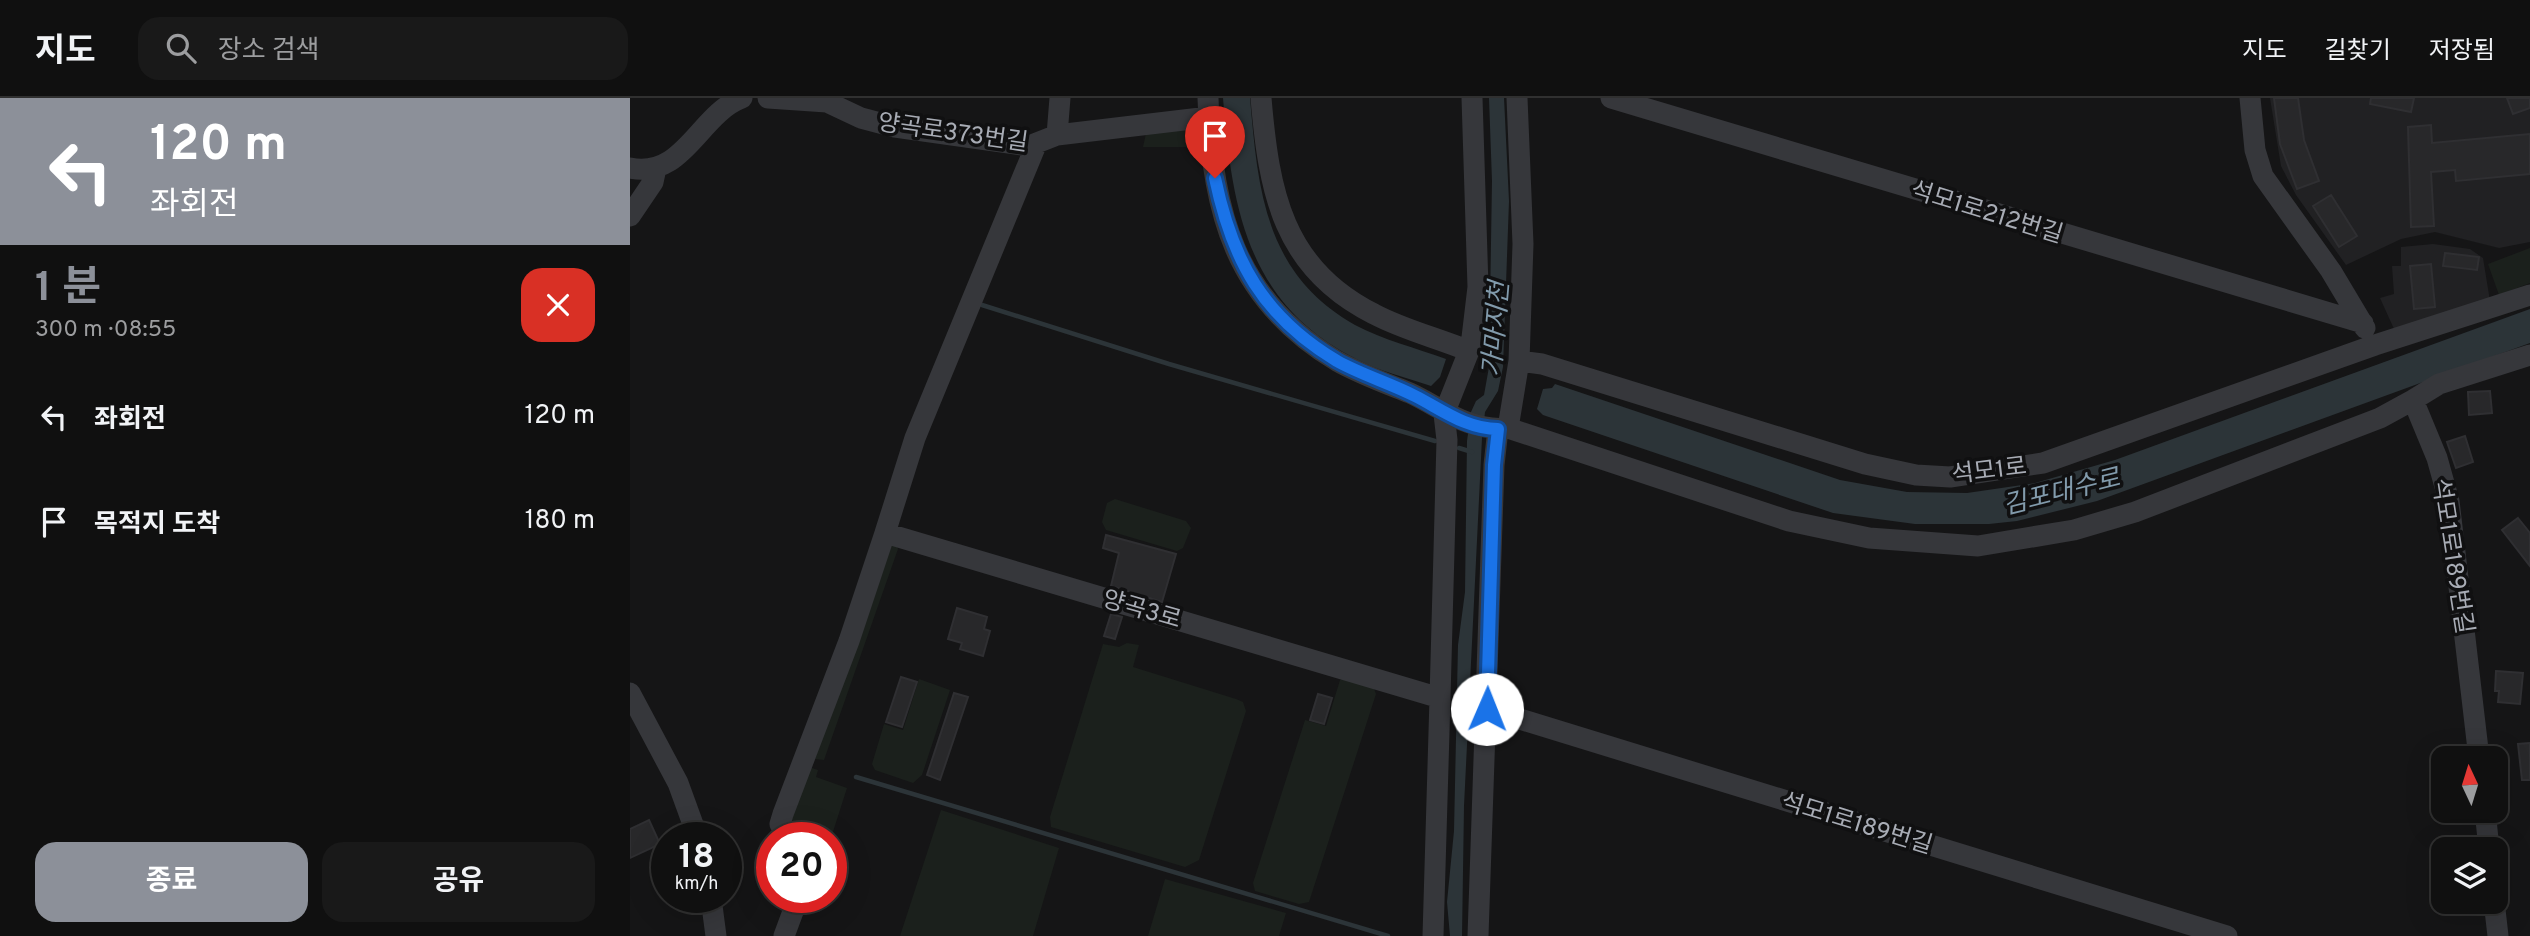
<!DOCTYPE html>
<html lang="ko">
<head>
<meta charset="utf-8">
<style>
  :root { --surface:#101010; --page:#191919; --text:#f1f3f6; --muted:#9c9d9f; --line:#303030; --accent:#8c9099 }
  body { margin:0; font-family:Overpass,"Noto Sans KR",sans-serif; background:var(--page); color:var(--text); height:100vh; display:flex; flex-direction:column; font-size:26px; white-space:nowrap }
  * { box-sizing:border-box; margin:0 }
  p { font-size:23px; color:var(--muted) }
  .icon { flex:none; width:38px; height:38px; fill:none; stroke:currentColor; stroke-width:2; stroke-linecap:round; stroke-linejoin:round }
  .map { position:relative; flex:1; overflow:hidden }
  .sheet { display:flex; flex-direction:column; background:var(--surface); width:630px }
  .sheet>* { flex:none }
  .hud { background:#8c9099; color:#fff; overflow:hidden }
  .needle { width:46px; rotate:356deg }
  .controls { position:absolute; left:1801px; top:648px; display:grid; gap:14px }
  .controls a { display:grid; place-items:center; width:77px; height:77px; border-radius:14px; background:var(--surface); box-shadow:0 7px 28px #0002,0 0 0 2px var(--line); font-size:35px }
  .speed { position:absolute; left:21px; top:724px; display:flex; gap:14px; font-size:35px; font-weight:700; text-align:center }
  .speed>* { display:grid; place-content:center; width:91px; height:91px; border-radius:50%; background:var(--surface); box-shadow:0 7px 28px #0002,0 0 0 2px var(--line); line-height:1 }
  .speed small { font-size:18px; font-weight:400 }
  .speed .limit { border:10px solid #d22; background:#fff; color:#111 }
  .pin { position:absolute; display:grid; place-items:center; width:60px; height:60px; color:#fff; margin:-72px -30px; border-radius:50% 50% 50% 0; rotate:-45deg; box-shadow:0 0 7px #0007 }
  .pin .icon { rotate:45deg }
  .me { position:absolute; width:77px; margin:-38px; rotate:1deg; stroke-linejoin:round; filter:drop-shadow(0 0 5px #0008) }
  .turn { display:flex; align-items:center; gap:24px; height:147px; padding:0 35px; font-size:32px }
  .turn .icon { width:91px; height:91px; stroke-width:2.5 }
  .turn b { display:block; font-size:49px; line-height:60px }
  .round { display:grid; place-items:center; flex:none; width:74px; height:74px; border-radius:21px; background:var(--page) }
  .summary { display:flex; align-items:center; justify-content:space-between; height:119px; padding:0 35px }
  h1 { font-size:42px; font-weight:700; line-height:52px; color:var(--accent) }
  .cta { display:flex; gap:14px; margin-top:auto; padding:14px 35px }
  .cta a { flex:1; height:80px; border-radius:21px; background:var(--accent); color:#fff; font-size:28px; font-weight:700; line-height:80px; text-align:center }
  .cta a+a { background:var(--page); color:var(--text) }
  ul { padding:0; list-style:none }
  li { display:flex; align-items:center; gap:21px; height:105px; padding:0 35px }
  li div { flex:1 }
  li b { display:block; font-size:26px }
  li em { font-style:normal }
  header { display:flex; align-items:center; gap:42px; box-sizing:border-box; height:98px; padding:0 35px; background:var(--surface); border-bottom:2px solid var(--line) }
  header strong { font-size:33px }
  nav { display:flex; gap:38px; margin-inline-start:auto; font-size:24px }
  .search { width:490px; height:63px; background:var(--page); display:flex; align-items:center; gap:18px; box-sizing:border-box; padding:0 24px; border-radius:21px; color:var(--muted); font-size:26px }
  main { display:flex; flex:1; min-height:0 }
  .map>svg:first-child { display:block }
  .built { fill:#212123 }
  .green { fill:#1b201c }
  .water { fill:#2c3438 }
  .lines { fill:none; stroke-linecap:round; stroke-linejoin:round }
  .stream { stroke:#2c3438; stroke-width:4.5 }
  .building { fill:#28282a; stroke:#2f2f32; stroke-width:2 }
  .minor { stroke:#36373b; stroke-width:21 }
  .route-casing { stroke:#114b97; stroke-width:18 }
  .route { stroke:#1a73e8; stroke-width:12 }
  .labels { text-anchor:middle; stroke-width:7; stroke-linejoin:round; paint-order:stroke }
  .street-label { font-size:24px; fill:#a8acb5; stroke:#101011 }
  .water-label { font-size:26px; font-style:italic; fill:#829bac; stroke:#101011 }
</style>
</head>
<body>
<header>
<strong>지도</strong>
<div class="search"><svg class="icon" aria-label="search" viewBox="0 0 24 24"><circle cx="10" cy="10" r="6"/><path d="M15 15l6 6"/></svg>장소 검색</div>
<nav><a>지도</a><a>길찾기</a><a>저장됨</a></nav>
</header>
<main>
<section class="sheet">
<div class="hud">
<div class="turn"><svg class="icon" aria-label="left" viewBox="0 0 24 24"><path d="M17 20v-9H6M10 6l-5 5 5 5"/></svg><div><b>120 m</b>좌회전</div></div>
</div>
<div class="summary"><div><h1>1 분</h1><p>300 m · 08:55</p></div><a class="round" style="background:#d93025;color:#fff"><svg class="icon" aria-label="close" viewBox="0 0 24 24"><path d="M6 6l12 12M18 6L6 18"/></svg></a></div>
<ul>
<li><svg class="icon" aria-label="left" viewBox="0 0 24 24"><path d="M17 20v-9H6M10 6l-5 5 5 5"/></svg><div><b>좌회전</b></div><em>120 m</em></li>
<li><svg class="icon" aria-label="arrive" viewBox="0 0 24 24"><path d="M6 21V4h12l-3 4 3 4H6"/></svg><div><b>목적지 도착</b></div><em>180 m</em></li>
</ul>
<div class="cta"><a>종료</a><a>공유</a></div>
</section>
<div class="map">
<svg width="1900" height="838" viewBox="0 0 1900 838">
  <rect width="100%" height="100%" fill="#151516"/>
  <path class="built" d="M1640,0H1900V144L1869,150L1805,134L1771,141L1716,167L1666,97L1651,68Z
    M1803,146L1840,151L1853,160L1860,203L1764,231L1750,200L1764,196L1762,168H1771V149Z"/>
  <path class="green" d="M575,30L567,49H513L517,31Z
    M1900,150V185L1869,197L1858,166Z
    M485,401L556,423L561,430L553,450L547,453L476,432L472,424L477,405Z
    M266,446L268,451L194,662L185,661L256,450Z
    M497,545L509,547L503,569L606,601L613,604L616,613L569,762L555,769L421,729L420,719L473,546L489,549Z
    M716,580L743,588L746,596L679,804L669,806L625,793L623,785L675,622L696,628L710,582Z
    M289,581L320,592L292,677L283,685L245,672L242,666L254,626L273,632Z
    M179,669L188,672L186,679L217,690L201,740H170C149,718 168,692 179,669Z
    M311,712L429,750L403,838H270Z
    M535,781L656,815L649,838H518Z"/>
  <path class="water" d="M593,0H620C628,93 635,176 725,227C753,242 786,250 816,261L810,279L801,288C777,280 749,273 726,261C617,206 602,110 593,0Z
    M859,0H874L879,103L873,269L868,293L855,314L852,340L834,708L832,838H820L817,804L824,733L828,547L835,494L837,343L841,314L846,303L854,297L859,269L862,83Z
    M1900,211V245L1467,403L1387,423L1359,426H1285L1203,415L913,317L907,311L913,291L922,290L925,286L1210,382L1277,394L1337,395L1405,385L1485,362Z"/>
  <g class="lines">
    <path class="stream" d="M352,207L539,266L805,343
      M829,350L842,354
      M226,679L758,838"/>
  </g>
  <path class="building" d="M1644,0H1668L1674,42L1689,83L1667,91L1650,46Z
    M1741,0H1784L1781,14L1740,6Z
    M1877,0H1900V10L1883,16Z
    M1801,27L1802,45L1900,36V76L1826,83L1825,72L1801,74L1804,128L1781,129L1778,29Z
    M1701,97L1727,138L1709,149L1683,108Z
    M1815,155L1849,159L1847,172L1813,168Z
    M1801,166L1805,209L1784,211L1780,168Z
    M1860,293L1862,315L1839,317L1838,294Z
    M1835,338L1843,364L1826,370L1817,344Z
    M1888,420L1900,435V468L1872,432Z
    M476,437L546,456L532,504L481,488L489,455L473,450Z
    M327,510L357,519L354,531L360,533L353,558L330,551L332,545L318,541Z
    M481,516L492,519L485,541L474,538Z
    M1866,573L1893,575L1890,606L1868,604L1869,593H1865Z
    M271,579L287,584L272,629L256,624Z
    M324,595L338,599L310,682L297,677Z
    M688,596L702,600L694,626L680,622Z
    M1900,645V682H1892L1888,646Z
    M19,722L30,746L0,760V731Z"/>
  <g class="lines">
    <path class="minor" d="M138,0L197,4L231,20L265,29L399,48L427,37L579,19
      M578,0C581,112 605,202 707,263C730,276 755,285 780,295C812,310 839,334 878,330L889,263L912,266L1235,366L1286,377L1320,379L1413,365L1745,247L1900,197
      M631,0C639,93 652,170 744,216C774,232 808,240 839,253
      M887,0L893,146L889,263
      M981,0L1733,225
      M1620,0L1625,52L1633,78L1701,173L1735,230
      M427,37L430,0
      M0,70C54,81 69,16 112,0
      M0,118L23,84L26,70
      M878,330L1159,423L1239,440L1348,448L1444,432L1505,414L1750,320L1783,302
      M255,435L285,340L406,47
      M0,595L48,685L68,740
      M857,611L1597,838
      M1849,660L1819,403L1807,360L1783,302L1809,286L1900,257
      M1855,712L1859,751
      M158,740L150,726L153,716L219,543L255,435L810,600L817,342L814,316L841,248L848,189L842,0
      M81,800L86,838
      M1864,803L1868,838
      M154,838L168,800
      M803,838L810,600
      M848,838L864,367L868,331"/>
  </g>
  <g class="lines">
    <g class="route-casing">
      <path id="route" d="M585,80C602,162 633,219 707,263C732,277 760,285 785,298C811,311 836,331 868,331L864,367L857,611"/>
    </g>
    <use href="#route" class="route"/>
  </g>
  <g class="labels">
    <g class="street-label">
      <text transform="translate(323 34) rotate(8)" y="8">양곡로373번길</text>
      <text transform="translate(1357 114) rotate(17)" y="8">석모1로212번길</text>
      <text transform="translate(1359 372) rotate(-7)" y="8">석모1로</text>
      <text transform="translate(1823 458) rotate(81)" y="8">석모1로189번길</text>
      <text transform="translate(512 511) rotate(16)" y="8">양곡3로</text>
      <text transform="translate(1227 725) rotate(17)" y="8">석모1로189번길</text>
    </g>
    <g class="water-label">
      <text transform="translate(865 231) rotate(-85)" y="9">가마지천</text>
      <text transform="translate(1431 393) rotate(-14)" y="9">김포대수로</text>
    </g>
  </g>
</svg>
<div class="controls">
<a><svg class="needle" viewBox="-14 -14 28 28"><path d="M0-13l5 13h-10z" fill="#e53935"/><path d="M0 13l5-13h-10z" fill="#9c9d9f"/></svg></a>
<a><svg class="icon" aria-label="layers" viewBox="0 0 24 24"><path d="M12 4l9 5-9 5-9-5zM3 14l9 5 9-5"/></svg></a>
</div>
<div class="speed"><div>18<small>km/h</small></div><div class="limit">20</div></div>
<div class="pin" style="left:585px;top:80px;background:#d93025"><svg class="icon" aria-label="arrive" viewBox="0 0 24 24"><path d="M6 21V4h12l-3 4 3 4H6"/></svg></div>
<svg class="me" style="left:857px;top:611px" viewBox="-20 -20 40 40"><circle r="19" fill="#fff"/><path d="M0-13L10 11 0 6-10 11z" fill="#1a73e8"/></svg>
</div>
</main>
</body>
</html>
